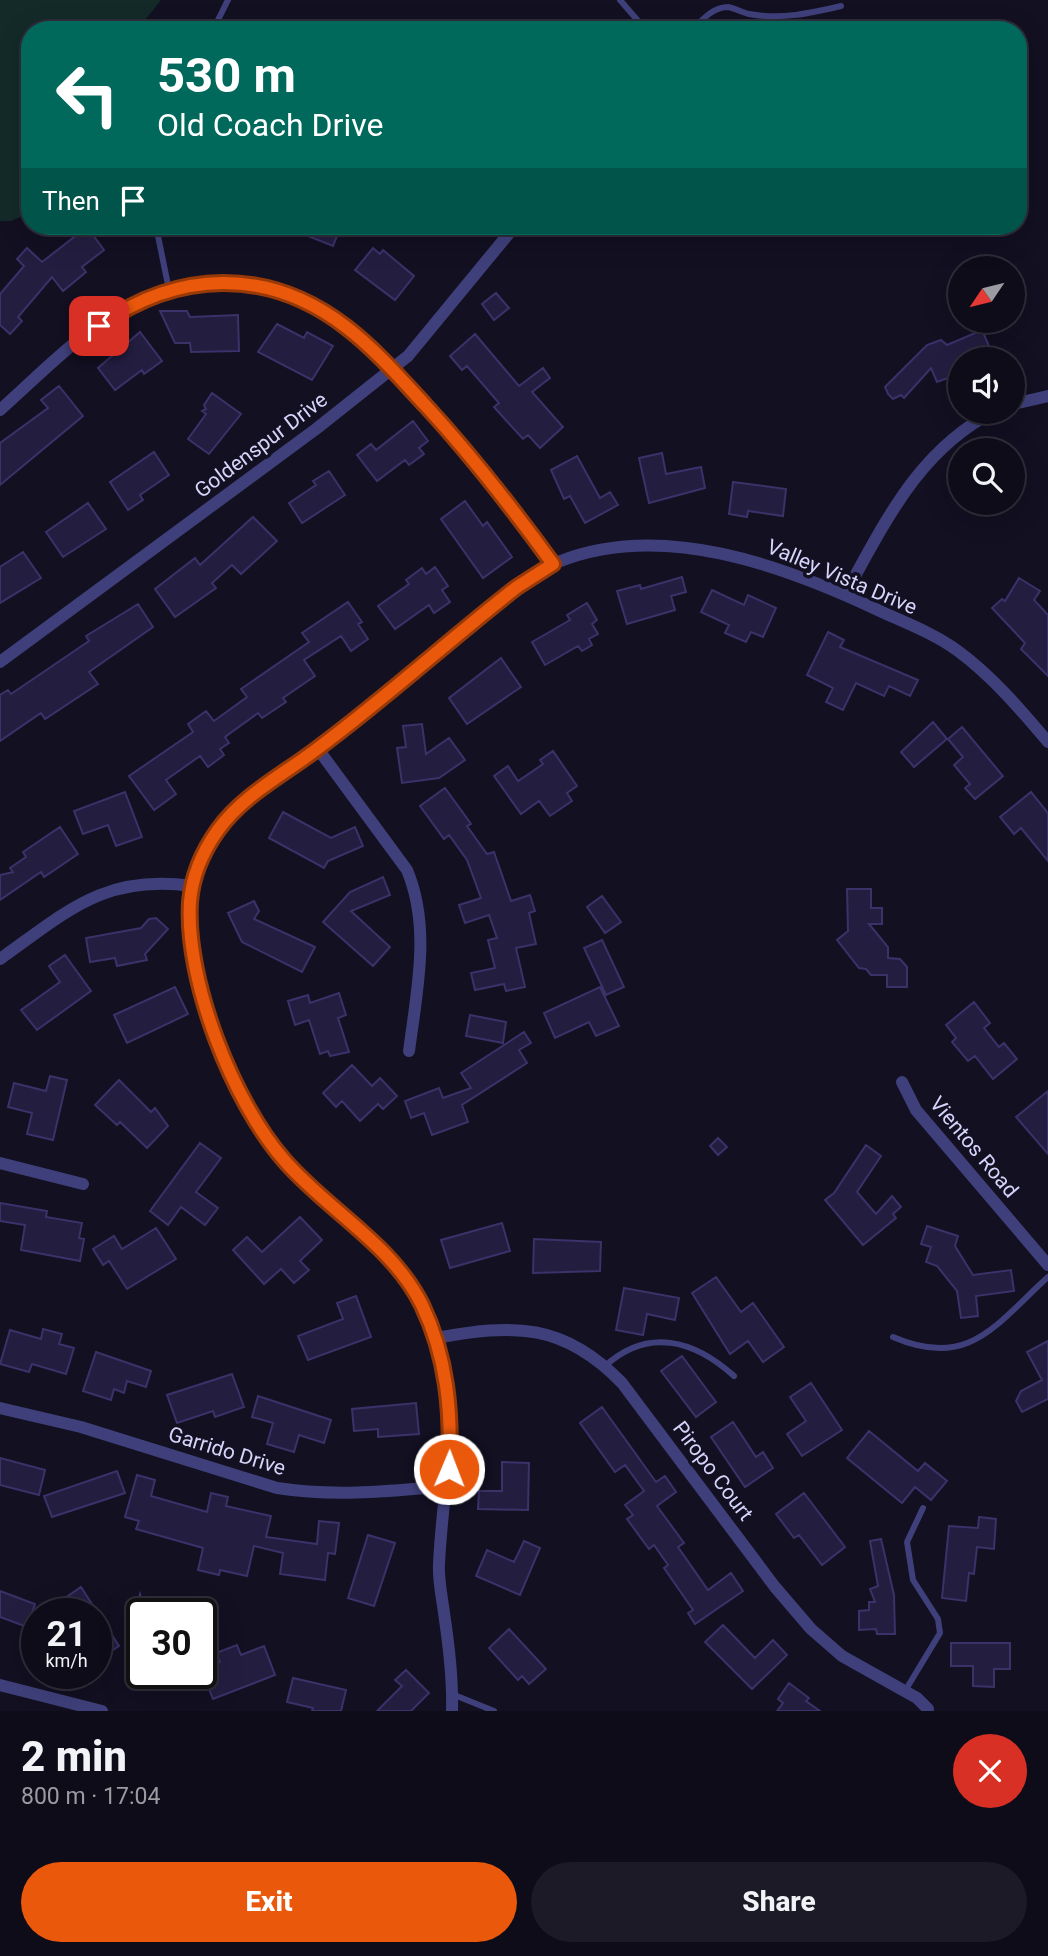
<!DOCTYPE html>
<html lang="en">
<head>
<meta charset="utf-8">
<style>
  :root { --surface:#0e0c19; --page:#1c1a26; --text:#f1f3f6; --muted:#9b9ba2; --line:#2e2c38; --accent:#ea580c }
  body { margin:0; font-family:Roboto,sans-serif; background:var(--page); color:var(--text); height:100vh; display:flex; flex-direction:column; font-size:26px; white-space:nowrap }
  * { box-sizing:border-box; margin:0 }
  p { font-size:23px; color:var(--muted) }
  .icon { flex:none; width:38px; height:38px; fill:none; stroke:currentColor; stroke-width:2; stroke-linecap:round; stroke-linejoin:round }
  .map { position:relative; height:1711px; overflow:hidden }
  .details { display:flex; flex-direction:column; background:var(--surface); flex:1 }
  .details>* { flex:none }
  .top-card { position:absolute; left:21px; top:21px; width:1006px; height:214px; border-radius:28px; box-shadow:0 7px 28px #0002,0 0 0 2px var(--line); background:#00695c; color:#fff; overflow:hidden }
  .needle { width:46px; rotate:235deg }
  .controls { position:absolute; left:948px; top:256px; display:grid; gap:14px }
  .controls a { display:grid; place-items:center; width:77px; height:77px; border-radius:50%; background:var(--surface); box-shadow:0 7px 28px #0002,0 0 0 2px var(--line); font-size:35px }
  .speed { position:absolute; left:21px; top:1598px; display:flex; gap:14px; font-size:35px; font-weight:700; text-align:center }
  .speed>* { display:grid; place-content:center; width:91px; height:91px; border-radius:50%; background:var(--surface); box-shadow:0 7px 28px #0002,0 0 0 2px var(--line); line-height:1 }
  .speed small { font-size:18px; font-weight:400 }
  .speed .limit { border:4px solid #111; border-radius:10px; background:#fff; color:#111 }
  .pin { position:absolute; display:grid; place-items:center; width:60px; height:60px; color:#fff; margin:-30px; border-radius:14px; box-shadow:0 4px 10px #0006 }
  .me { position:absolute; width:77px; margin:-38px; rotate:1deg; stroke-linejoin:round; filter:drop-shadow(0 0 5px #0008) }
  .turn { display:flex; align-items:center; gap:24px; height:147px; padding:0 21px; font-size:32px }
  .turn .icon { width:91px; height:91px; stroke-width:2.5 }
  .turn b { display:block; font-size:49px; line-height:60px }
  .then { display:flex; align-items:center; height:66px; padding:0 21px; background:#0003; gap:14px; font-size:26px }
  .round { display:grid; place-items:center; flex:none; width:74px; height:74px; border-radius:37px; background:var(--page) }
  .head { display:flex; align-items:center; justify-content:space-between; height:119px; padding:0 21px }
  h1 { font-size:42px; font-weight:800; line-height:52px }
  .action { display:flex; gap:14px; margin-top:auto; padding:14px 21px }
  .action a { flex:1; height:80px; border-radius:42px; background:var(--accent); color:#fff; font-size:28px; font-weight:800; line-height:80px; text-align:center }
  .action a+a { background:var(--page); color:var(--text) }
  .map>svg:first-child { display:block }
  .green { fill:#132a28 }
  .building { fill:#231e40; stroke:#3a3269; stroke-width:2 }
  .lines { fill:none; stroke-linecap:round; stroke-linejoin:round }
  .lane { stroke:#3f407b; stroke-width:6 }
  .street { stroke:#3f407b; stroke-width:12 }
  .route-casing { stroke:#983908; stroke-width:18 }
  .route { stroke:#ea580c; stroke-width:12 }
  .labels { text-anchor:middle; stroke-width:7; stroke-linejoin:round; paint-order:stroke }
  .street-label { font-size:21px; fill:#d6d4fb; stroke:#121021 }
</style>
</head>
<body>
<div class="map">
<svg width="1048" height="1711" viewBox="0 0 1048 1711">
  <rect width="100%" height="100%" fill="#121021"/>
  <path class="green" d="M0,0H161L137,30H30V213L11,221H0Z"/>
  <path class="building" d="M283,226H341L333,246Z
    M87,227L104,250L82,267L86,272L63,291L52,277L18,317L22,321L10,334L0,325V294L24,266L17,259L27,248L42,262Z
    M373,248L380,254L383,250L414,276L395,300L355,270Z
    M496,293L509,308L494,320L482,304Z
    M160,311H187L190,317L238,315L239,351L191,352L190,343H175Z
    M277,324L304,338L307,332L333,346L312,380L258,352Z
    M982,330L989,346L982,348L986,359H961V368L951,372L953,376L937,382L931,368L904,398L901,395L893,399L888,394L885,387L927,345L941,340L947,345Z
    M140,332L162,361L144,374L142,370L115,390L98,368Z
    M475,334L519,386L543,368L550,378L532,392L563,427L540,448L528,435L523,439L494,407L499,403L467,366L462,370L450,356Z
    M59,386L83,416L0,485V443L48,408L41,400Z
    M212,393L241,414L209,454L188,439L206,414L202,411L206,409L204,405Z
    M413,421L428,441L419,448L424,454L409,465L405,460L377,481L357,455L371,444L376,450Z
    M154,452L169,475L140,495L143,500L128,510L110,482Z
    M662,453L666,474L701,467L705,488L649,503L639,458Z
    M577,456L600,498L610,492L618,505L585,523L570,496L564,499L551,470Z
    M329,471L345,495L302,523L289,503L316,485L313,481Z
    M733,482L786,489L783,516L748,511L747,517L729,514Z
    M465,501L483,526L487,522L512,557L483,578L441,519Z
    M88,503L106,529L63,557L46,532Z
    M253,517L277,541L241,574L232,565L212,583L216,588L175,617L155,589L195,558L200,565Z
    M23,552L41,578L0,603V567Z
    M435,567L448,586L442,590L450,602L434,613L429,605L395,629L378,606L409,584L406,580L422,568L426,574Z
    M682,577L686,592L671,596L675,610L627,624L617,591L640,585L641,589Z
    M1019,578L1040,591L1034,600L1048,615V676L1021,649L1025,643L992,608L1002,599L1005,601Z
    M712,590L744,605L748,595L776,608L763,637L751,632L746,642L725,633L729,625L701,612Z
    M348,602L362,622L358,624L368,639L351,651L341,636L304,660L315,676L283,698L286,702L262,718L258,713L225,737L229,743L220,749L224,755L208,767L200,756L166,780L176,794L154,810L129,776L193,732L188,724L206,711L214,721L247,697L241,689L309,642L302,633Z
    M587,603L597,620L592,624L598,634L589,639L592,645L582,651L578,646L545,665L532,642L570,620L567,615Z
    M138,604L153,627L89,672L98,684L45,719L41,713L0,741V695L8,690L11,694L89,641L86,636Z
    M828,632L844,640L840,647L918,680L910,696L889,686L884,696L856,683L843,710L826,702L833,688L807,675Z
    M501,658L521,687L467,724L449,698Z
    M933,722L947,739L914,767L901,752Z
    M422,724L426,754L449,738L465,760L439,778L402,783L397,748L406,747L403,726Z
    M962,727L1003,776L975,799L965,788L970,784L954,765L963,757L948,739Z
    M553,751L577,786L567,793L572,801L550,816L539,801L521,814L494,776L508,766L518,781L543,764L540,760Z
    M445,788L471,824L467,826L487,854L494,852L511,901L530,895L535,911L529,913L536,944L516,948L525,987L506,991L504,984L475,990L471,973L495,968L488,940L497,938L489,915L465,923L459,905L481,898L467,860L449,835L444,839L420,806Z
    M125,792L142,837L116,846L108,825L83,834L74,811Z
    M1031,792L1048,813V861L1021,828L1014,834L1000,817Z
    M283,812L331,838L355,827L363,846L328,861L324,868L269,838Z
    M60,827L78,854L44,877L41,872L0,900V875L13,872L10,868L26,857L23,852Z
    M383,877L390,895L351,911L390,947L373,966L323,922L350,892Z
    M847,889H871V908H882V924H869L888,947V958L900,959L907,967V987H887V975H871L866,969L859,968L837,940L848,931Z
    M602,896L621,922L605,933L587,907Z
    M254,901L259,911L254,919L315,947L302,972L242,942L228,913Z
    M156,918L168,929L145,954L147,960L117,966L115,958L90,962L86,938L141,928L149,919Z
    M602,940L624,987L606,995L584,948Z
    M65,955L91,991L37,1030L21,1010L60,982L49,966Z
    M175,987L188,1014L127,1043L114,1015Z
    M600,987L619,1026L596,1036L589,1022L555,1038L544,1013Z
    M339,993L346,1015L338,1018L349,1052L330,1056L328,1051L320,1054L309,1020L295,1025L288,1001L308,995L310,1003Z
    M974,1002L990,1023L984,1028L999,1047L1004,1043L1017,1059L993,1079L975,1056L968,1061L952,1042L956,1038L946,1025Z
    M470,1015L506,1022L503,1043L466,1036Z
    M524,1032L531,1043L519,1050L527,1063L462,1105L468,1122L432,1135L424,1113L411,1118L405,1101L439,1088L443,1098L471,1088L461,1073Z
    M352,1065L372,1086L380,1078L397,1096L383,1109L378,1104L360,1121L342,1101L336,1107L323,1093Z
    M50,1076L67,1080L53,1140L27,1134L32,1113L8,1107L14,1083L46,1091Z
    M119,1080L151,1112L155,1108L168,1126L147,1148L120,1122L117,1125L95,1105Z
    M1048,1091V1154L1016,1117Z
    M718,1138L727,1147L718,1155L710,1146Z
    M200,1143L221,1158L196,1192L218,1208L205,1225L181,1207L168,1225L150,1211Z
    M866,1145L881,1156L857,1192L876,1214L892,1196L901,1207L893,1214L896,1218L863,1245L825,1200L834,1193Z
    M0,1203L47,1211L46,1217L82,1223L79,1238L84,1239L80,1261L21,1250L25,1225L0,1221Z
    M300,1217L322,1240L300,1261L309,1270L294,1283L281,1269L264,1284L233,1250L247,1237L262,1252Z
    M502,1223L510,1251L450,1268L441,1240Z
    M927,1226L958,1236L955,1246L973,1275L1011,1270L1014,1291L976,1296L978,1316L961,1318L957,1291L937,1266L926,1262L931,1247L921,1244Z
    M156,1228L176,1259L127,1289L109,1261L103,1265L93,1249L114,1236L122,1249Z
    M534,1239L601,1242L600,1271L533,1273Z
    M716,1277L741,1312L753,1303L784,1347L763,1362L748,1341L730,1354L692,1293Z
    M624,1288L679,1298L675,1320L647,1314L643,1335L616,1330Z
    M356,1296L371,1337L308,1360L298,1336L343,1319L337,1303Z
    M43,1329L62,1334L59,1344L74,1348L66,1374L32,1364L29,1372L0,1364L10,1330L41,1339Z
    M1048,1341V1399L1022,1412L1016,1401L1021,1391L1042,1380L1027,1352Z
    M96,1352L151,1371L146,1387L127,1381L124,1393L114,1389L111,1400L83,1391Z
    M682,1356L716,1402L696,1417L661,1371Z
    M232,1374L244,1407L215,1417L213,1411L177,1423L167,1395Z
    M811,1383L842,1430L802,1456L787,1434L806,1421L790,1397Z
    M258,1396L331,1420L324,1443L299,1435L294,1452L267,1444L273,1423L252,1417Z
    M416,1403L419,1434L378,1437V1429L354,1431L352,1409Z
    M602,1407L656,1482L665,1476L676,1492L657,1506L684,1543L678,1547L708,1590L731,1573L743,1591L695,1624L688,1613L693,1610L664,1568L668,1565L654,1545L649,1549L627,1519L633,1515L625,1505L644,1491L625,1465L615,1472L580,1423Z
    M733,1422L756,1457L763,1452L773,1468L745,1487L711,1437Z
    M869,1431L918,1471L925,1463L947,1481L931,1500L915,1487L902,1503L847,1458Z
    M0,1458L45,1470L39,1495L0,1485Z
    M502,1462L529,1463L528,1510L478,1509L479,1491H502Z
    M117,1471L125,1493L52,1517L44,1496Z
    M137,1475L155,1480L151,1496L207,1512L211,1493L228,1497L226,1506L271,1516L266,1537L317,1544L319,1521L339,1523L335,1554L328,1553L325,1580L280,1574L283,1553L254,1546L247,1576L220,1570L219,1575L198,1570L203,1548L136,1529L139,1521L125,1517Z
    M804,1493L845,1547L822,1565L799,1535L794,1538L776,1514Z
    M979,1517L996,1519L994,1549L977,1547L974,1574L969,1573L966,1601L942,1598L949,1526L978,1528Z
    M368,1535L395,1543L374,1606L348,1598Z
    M881,1539L894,1595L895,1634H877L876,1629L859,1630V1611L869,1610V1602H875L870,1589L878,1586L870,1541Z
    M524,1541L540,1548L520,1595L476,1576L487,1550L514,1562Z
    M81,1587L119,1646L96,1661V1614H42Z
    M0,1591L35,1604L27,1627L0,1617Z
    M140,1594L142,1602L168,1612L142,1614V1631L129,1627Z
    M723,1625L755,1658L773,1640L787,1655L752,1689L705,1642Z
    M509,1629L546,1669L529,1684L522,1676L518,1680L489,1648Z
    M951,1643H1010V1669H994V1687L973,1686V1666H951Z
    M237,1645L241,1655L264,1646L275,1675L213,1699L201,1669L220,1662L216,1653Z
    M406,1670L429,1693L411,1711H377L402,1686L395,1680Z
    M293,1678L346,1690L341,1711H312L313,1708L287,1702Z
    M789,1683L809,1698L806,1701L820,1711H777L783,1703L778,1699Z"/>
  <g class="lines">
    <path class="lane" d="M620,0L646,30
      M213,30L228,0
      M692,30C702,20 713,7 728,7C735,8 743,13 749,14C781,20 811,13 841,6
      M156,226L169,290
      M893,1337C969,1370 996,1324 1048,1277
      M605,1366C648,1327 694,1340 734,1376
      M905,1691L940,1633L938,1619L913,1580L907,1542L923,1508
      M452,1694L494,1711"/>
    <path class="street" d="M1013,404L1048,396
      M0,410C43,372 85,326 138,302C260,246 348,320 427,407C472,457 513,509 553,564
      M845,594C885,523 918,450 995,411
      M0,662L316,429L408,356L515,226
      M318,749L407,870C431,927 417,990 409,1051
      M0,959C68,911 104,874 192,886
      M902,1082L916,1110L1048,1265
      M0,1163L83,1184
      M436,1338C513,1324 563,1322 622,1383L775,1587L811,1629L842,1656L917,1698L928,1709
      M0,1408L81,1427L277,1488C335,1497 390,1491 448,1486
      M0,1685L102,1711
      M452,1711C453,1678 449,1646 444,1613C442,1597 438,1580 439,1564C443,1472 469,1393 422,1304C395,1254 347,1221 307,1184C251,1133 224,1068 205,997C196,965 187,934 190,901C197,817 277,783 333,736C384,695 434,652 485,611C507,594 531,572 558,562C662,520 785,566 880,611C906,623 935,634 958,651C992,676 1021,710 1048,742"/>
  </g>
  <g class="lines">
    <g class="route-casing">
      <path id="route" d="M99,326C178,270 268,267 346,327C376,350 401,379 426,406C472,456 513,509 553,564L517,587C449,640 386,698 317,749C283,775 243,795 218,830C203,851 192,877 190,902C185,980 233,1102 284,1160C327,1210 392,1244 422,1305C447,1357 452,1412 449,1469"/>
    </g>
    <use href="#route" class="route"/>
  </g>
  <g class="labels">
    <g class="street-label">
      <text transform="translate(261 445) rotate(-37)" y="7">Goldenspur Drive</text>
      <text transform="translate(842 577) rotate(23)" y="7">Valley Vista Drive</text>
      <text transform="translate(974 1147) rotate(50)" y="7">Vientos Road</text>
      <text transform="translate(227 1451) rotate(17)" y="7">Garrido Drive</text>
      <text transform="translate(713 1471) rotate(53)" y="7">Piropo Court</text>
    </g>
  </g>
</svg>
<div class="controls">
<a><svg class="needle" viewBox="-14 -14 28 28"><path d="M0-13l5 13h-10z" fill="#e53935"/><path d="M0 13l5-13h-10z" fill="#9b9ba2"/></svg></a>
<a><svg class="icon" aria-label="sound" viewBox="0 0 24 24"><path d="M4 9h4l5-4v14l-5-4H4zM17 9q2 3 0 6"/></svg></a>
<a><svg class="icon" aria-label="search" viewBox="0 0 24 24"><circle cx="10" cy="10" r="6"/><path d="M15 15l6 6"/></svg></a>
</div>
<div class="speed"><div>21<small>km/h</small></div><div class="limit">30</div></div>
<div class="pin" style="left:99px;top:326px;background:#d93025"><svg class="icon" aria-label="arrive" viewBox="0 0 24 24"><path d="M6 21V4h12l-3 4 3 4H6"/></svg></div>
<svg class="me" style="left:449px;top:1469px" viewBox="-20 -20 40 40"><circle r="17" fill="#ea580c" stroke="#fff" stroke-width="3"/><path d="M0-11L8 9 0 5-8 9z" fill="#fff"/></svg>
<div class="top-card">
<div class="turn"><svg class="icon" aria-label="left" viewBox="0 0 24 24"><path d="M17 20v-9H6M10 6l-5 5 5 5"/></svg><div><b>530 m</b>Old Coach Drive</div></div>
<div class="then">Then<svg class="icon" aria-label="arrive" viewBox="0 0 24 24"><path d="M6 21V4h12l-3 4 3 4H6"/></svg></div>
</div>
</div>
<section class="details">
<div class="head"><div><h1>2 min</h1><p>800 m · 17:04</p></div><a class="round" style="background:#d93025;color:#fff"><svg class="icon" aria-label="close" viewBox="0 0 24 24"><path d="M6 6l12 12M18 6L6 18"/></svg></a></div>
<div class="action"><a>Exit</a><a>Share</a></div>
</section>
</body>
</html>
